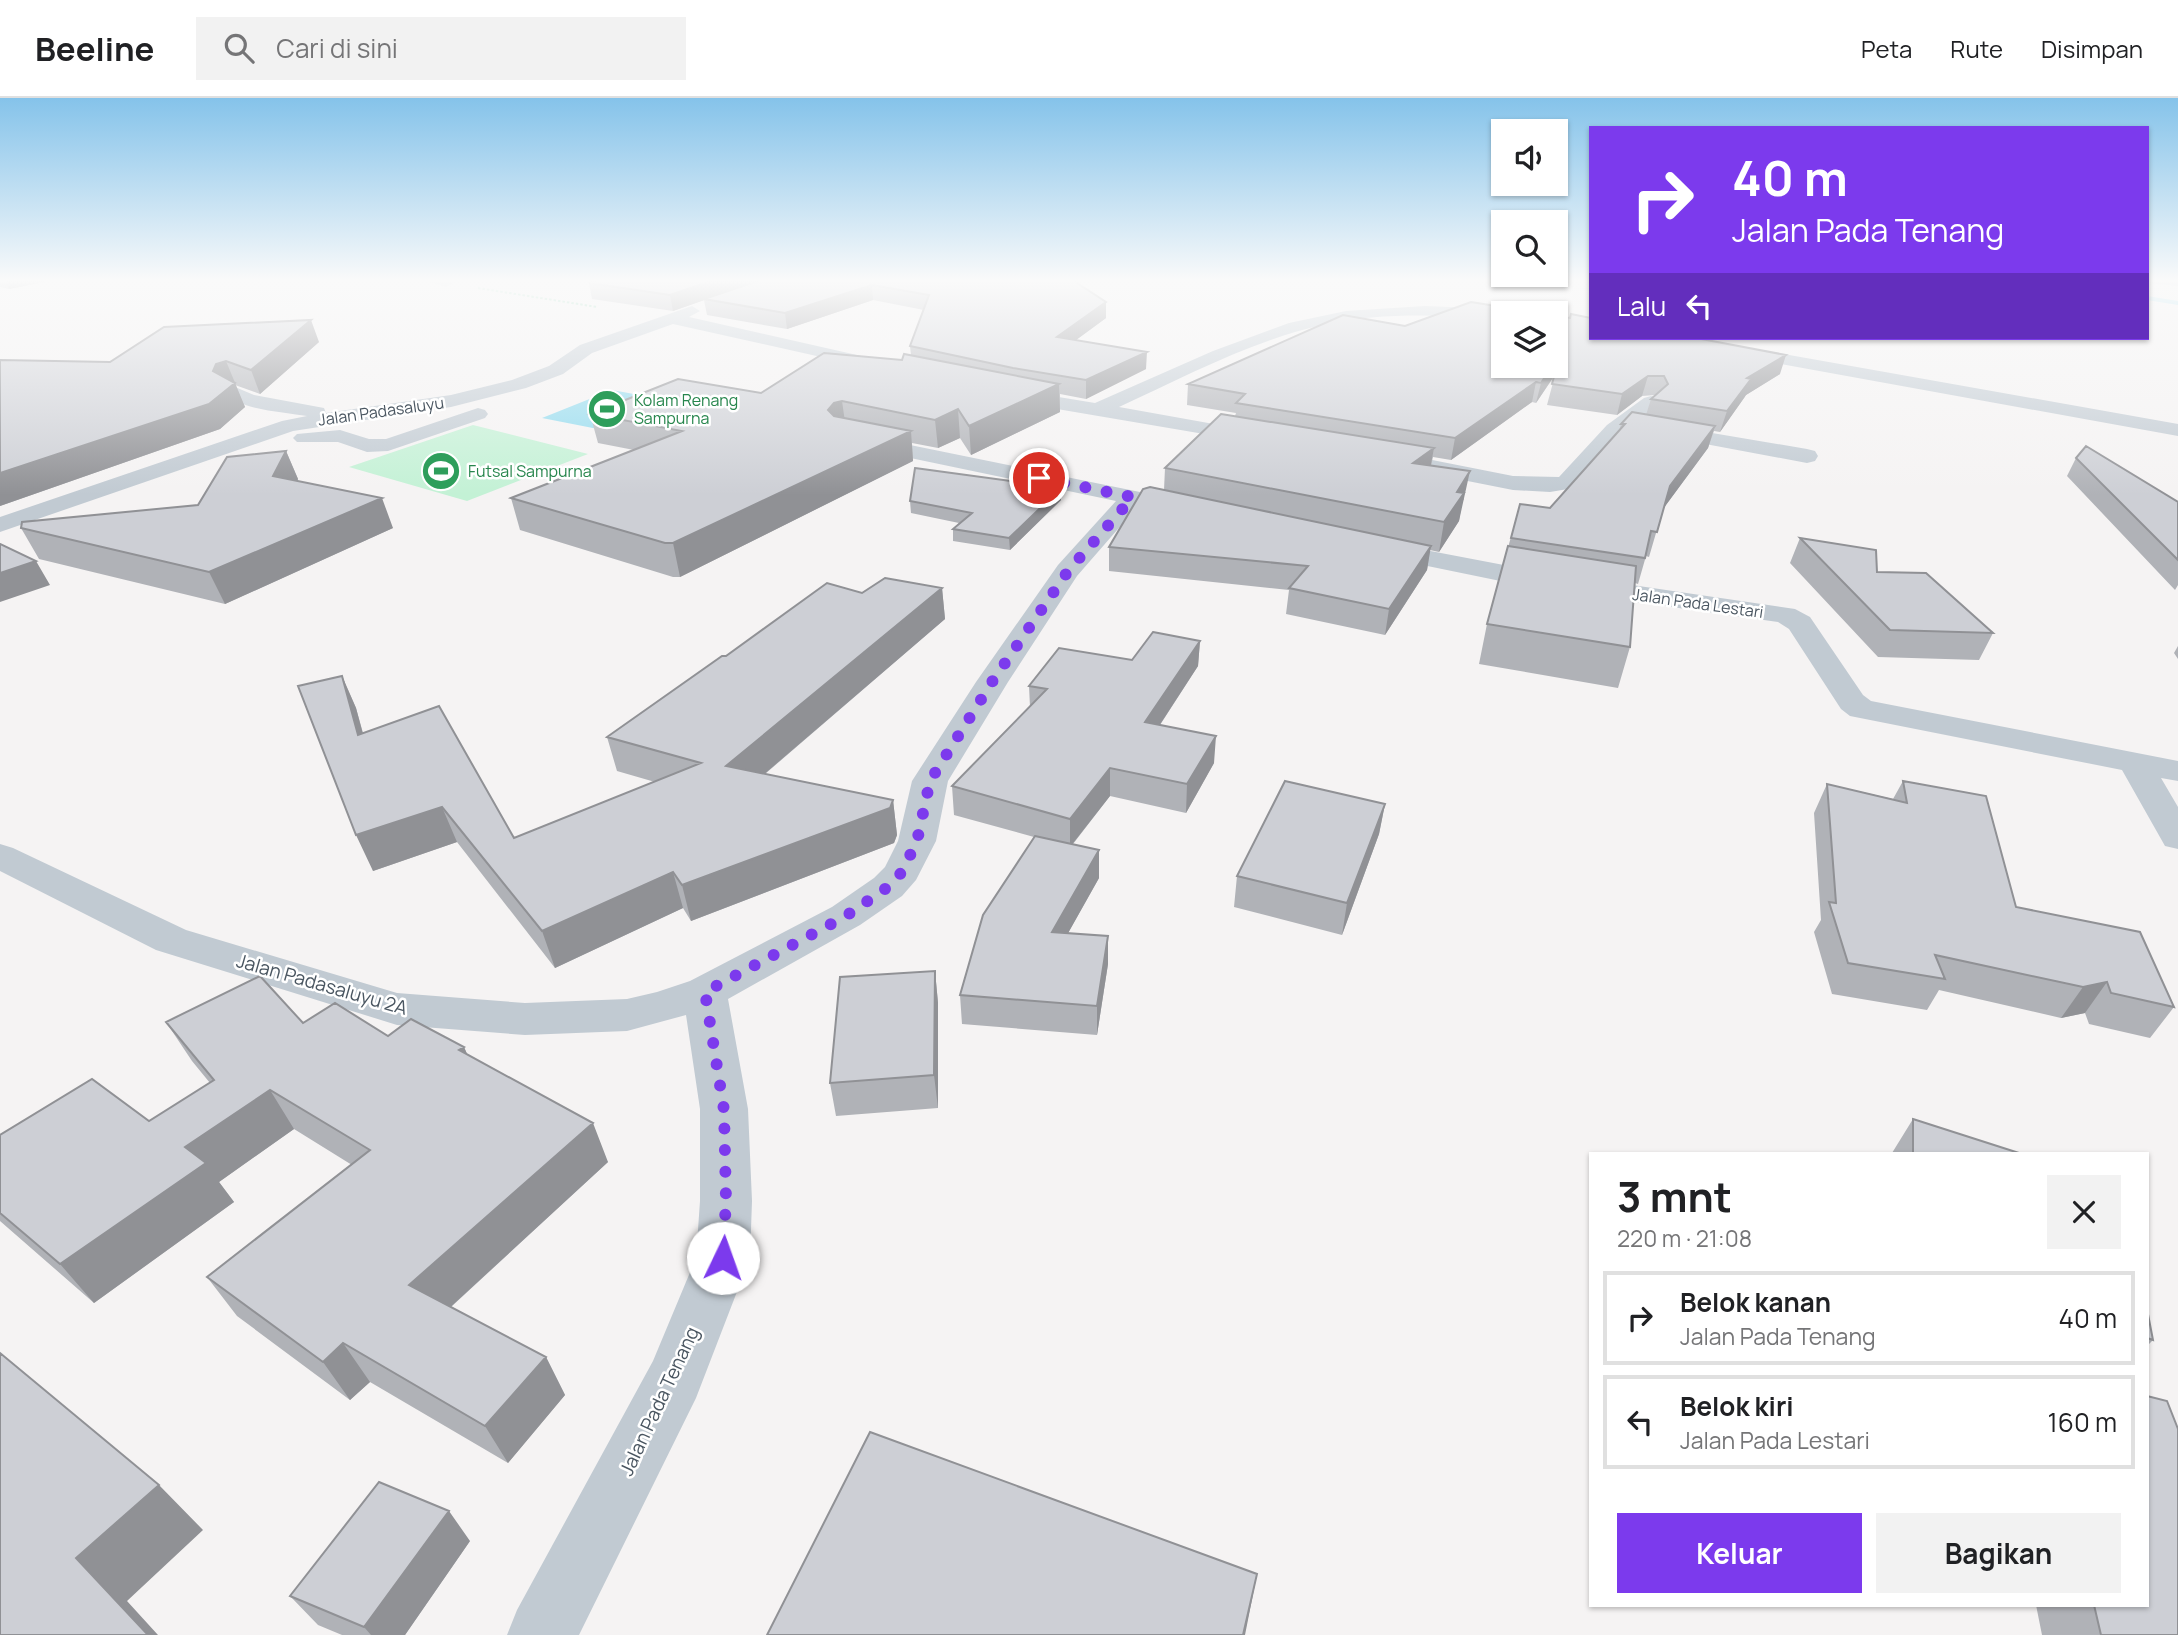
<!DOCTYPE html>
<html lang="id">
<head>
<meta charset="utf-8">
<style>
  :root { --surface:#fff; --page:#f2f2f2; --text:#202124; --muted:#757577; --line:#e0e0e0; --accent:#7c3aed }
  body { margin:0; font-family:Manrope,sans-serif; background:var(--page); color:var(--text); height:100vh; display:flex; flex-direction:column; font-size:26px; white-space:nowrap }
  * { box-sizing:border-box; margin:0 }
  p { font-size:23px; color:var(--muted) }
  .icon { flex:none; width:38px; height:38px; fill:none; stroke:currentColor; stroke-width:2; stroke-linecap:round; stroke-linejoin:round }
  .map { position:relative; flex:1; overflow:hidden }
  .drawer { position:absolute; left:1589px; top:1054px; width:560px; height:455px; display:flex; flex-direction:column; background:var(--surface); border-radius:0px; box-shadow:0 2px 5px #0004 }
  .drawer>* { flex:none }
  .guide { position:absolute; left:1589px; top:28px; width:560px; height:214px; border-radius:0px; box-shadow:0 2px 5px #0004; background:#7c3aed; color:#fff; overflow:hidden }
  .controls { position:absolute; left:1491px; top:21px; display:grid; gap:14px }
  .controls a { display:grid; place-items:center; width:77px; height:77px; border-radius:0px; background:var(--surface); box-shadow:0 2px 5px #0004; font-size:35px }
  .pin { position:absolute; display:grid; place-items:center; width:60px; height:60px; color:#fff; margin:-30px; border:4px solid #fff; border-radius:50%; box-shadow:0 2px 7px #0007 }
  .me { position:absolute; width:77px; margin:-38px; rotate:3deg; stroke-linejoin:round; filter:drop-shadow(0 0 5px #0008) }
  .turn { display:flex; align-items:center; gap:24px; height:147px; padding:0 28px; font-size:32px }
  .turn .icon { width:91px; height:91px; stroke-width:2.5 }
  .turn b { display:block; font-size:49px; line-height:60px }
  .then { display:flex; align-items:center; height:66px; padding:0 28px; background:#0003; gap:14px; font-size:26px }
  .round { display:grid; place-items:center; flex:none; width:74px; height:74px; border-radius:0px; background:var(--page) }
  .overview { display:flex; align-items:center; justify-content:space-between; height:119px; padding:0 28px }
  h1 { font-size:42px; font-weight:700; line-height:52px }
  .cta { display:flex; gap:14px; margin-top:auto; padding:14px 28px }
  .cta a { flex:1; height:80px; border-radius:0px; background:var(--accent); color:#fff; font-size:28px; font-weight:700; line-height:80px; text-align:center }
  .cta a+a { background:var(--page); color:var(--text) }
  ul { padding:0; list-style:none }
  li { display:flex; align-items:center; gap:21px; height:94px; margin:0 14px 10px; padding:0 14px; border:4px solid var(--line); border-radius:0px }
  li div { flex:1 }
  li b { display:block; font-size:26px }
  li em { font-style:normal }
  header { display:flex; align-items:center; gap:42px; box-sizing:border-box; height:98px; padding:0 35px; background:var(--surface); border-bottom:2px solid var(--line) }
  header strong { font-size:33px }
  nav { display:flex; gap:38px; margin-inline-start:auto; font-size:24px }
  .search { width:490px; height:63px; background:var(--page); display:flex; align-items:center; gap:18px; box-sizing:border-box; padding:0 24px; border-radius:0px; color:var(--muted); font-size:26px }
  .map>svg:first-child { display:block }
  .green { fill:#c3f1d5 }
  .water { fill:#90daee }
  .lines { fill:none; stroke-linecap:round; stroke-linejoin:round }
  .stream { fill:#90daee; fill-rule:evenodd }
  .path { stroke:#7ad0a6; stroke-width:2; stroke-dasharray:2.5 2; stroke-linecap:butt }
  .minor { fill:#c1cad2; fill-rule:evenodd }
  .major { fill:#b3c2d1; fill-rule:evenodd }
  .wall { fill:#b0b2b7 }
  .shaded-wall { fill:#909195 }
  .building { fill:#cdcfd5; stroke:#909195; stroke-width:2 }
  .route { stroke:#7c3aed; stroke-width:12; stroke-dasharray:0 21.6 }
  .labels { text-anchor:middle; stroke-width:5; stroke-linejoin:round; paint-order:stroke }
  .far-leisure-label { font-size:16px; fill:#27864d; stroke:#fff; text-anchor:start }
  .far-street-label { font-size:16px; fill:#4a5661; stroke:#fff }
  .street-label { font-size:19px; fill:#4a5661; stroke:#fff }
</style>
</head>
<body>
<header>
<strong>Beeline</strong>
<div class="search"><svg class="icon" aria-label="search" viewBox="0 0 24 24"><circle cx="10" cy="10" r="6"/><path d="M15 15l6 6"/></svg>Cari di sini</div>
<nav><a>Peta</a><a>Rute</a><a>Disimpan</a></nav>
</header>
<div class="map">
<svg width="2178" height="1537" viewBox="0 0 2178 1537">
  <rect width="100%" height="100%" fill="#f5f3f3"/>
  <path class="green" d="M473,327L588,356L467,403L349,369Z"/>
  <path class="water" d="M612,292L672,303L603,332L542,320Z"/>
  <g class="lines">
    <path class="stream" d="M2147,198L2178,203V207L2147,202Z"/>
    <path class="path" d="M478,190L597,209"/>
    <path class="minor" d="M420,181H449L453,185L446,189Z
      M692,208L700,213L689,219L879,262L888,267L879,272L673,226L592,255L563,276L526,290L451,309L293,333L0,434V419L282,323L307,318C285,314 239,312 225,295L228,291L235,289L254,297L324,310L326,315L451,297L512,282L549,268L580,247Z
      M1425,208L1503,211L1511,215H1503V221C1443,217 1381,214 1322,227C1251,243 1184,279 1119,309L1264,335L1268,339L1264,343L1257,345L1010,303L1000,297L1010,291L1095,305L1213,253L1289,225L1346,213Z
      M1656,240H1693L2178,326V338L1665,245Z
      M1651,298L1658,300L1661,304L1658,308L1621,335L1574,390L1550,394L1513,392L1417,373L1409,371L1406,366L1409,361L1417,359L1513,378L1559,379L1607,327L1644,300Z
      M478,310L485,312L488,316L485,320L388,353L367,354L338,344H297L293,340L297,336L340,332L369,341H386Z
      M1659,326L1807,351L1815,353L1818,358L1815,363L1807,365L1652,336L1649,332L1652,328Z
      M861,337L1189,404L1198,406L1201,411L1198,416L1189,418L1138,408L1077,478L1008,584L948,683L936,743L916,782L902,798L860,827L728,901L748,1011L752,1103L750,1160L696,1300L579,1537H507L517,1512L653,1263L696,1160L700,1103V1011L686,917L627,933L525,937L397,927L156,852L0,773V746L13,750L186,832L397,895L525,905L627,901L657,894L690,883L832,809L874,780L885,769L898,743L912,683L976,584L1058,467L1116,403L853,348L850,343L853,338Z
      M1378,443L1530,472L1795,511L1810,519L1863,597L1871,603L2178,663V683L2161,680L2178,709V751L2165,748L2122,672L1850,618L1841,611L1789,531L1778,524L1530,489L1369,456L1365,451L1369,446Z"/>
    <path class="major" d="M2147,181H2178V188L2147,185Z"/>
  </g>
  <path class="wall" d="M0,181H59L9,191L0,189Z
    M1071,181L1106,220L1076,242L1146,271L1086,301L1060,296V314L971,357L960,340L938,350L912,345L913,363L680,479H673L520,432L511,400L634,352L598,345L590,316L761,295L902,262L911,257L910,248L924,212L873,202L787,231L707,217L704,202L673,213L592,201L589,185Z
    M1405,228L1780,276L1746,297L1744,300L1720,334L1714,333L1708,350L1663,411L1649,459L1646,458L1638,486L1635,485L1630,549L1618,590L1479,566L1487,526L1520,406L1550,410L1619,333L1621,326L1646,317L1651,301L1655,297L1642,298L1617,317L1547,307L1555,277L1536,305L1532,304L1451,362L1433,359L1431,368L1464,401L1462,404L1459,423L1439,454L1430,452L1427,472L1385,537L1286,516L1289,492L1109,473V449L1164,392L1165,370L1235,318L1236,315L1187,307L1188,286Z
    M319,244L260,296L235,287L245,309L220,331L0,408V262L110,264Z
    M286,353L298,381L297,383L393,430L225,506L39,461L21,430L198,407Z
    M2076,360L2178,404V487L2175,492L2067,378Z
    M1061,390V402L1010,452L953,443V431L959,425L911,415L910,403Z
    M1800,440L1877,474L1993,535L1979,562L1878,559L1790,465Z
    M942,490L945,521L765,676L893,702L897,737L894,745L691,823L683,810L555,870L457,744L373,773L342,578L356,610L363,635L514,740L655,684L617,673L607,639L862,495Z
    M1200,543L1198,568L1160,627L1214,665L1186,715L1110,698L1073,746L1099,780L1068,835L1108,866L1097,937L962,926L960,897L1034,739L954,717L952,688L1030,609L1029,588L1132,562Z
    M2178,548V561L2174,555Z
    M1903,683L2016,809L2174,909L2150,940L2089,926L2085,915L2061,920L1939,892L1927,912L1832,896L1814,834L1821,822L1814,715L1827,686L1893,701Z
    M1385,706L1379,736L1342,837L1234,809L1237,778Z
    M935,873L938,905V1010L836,1018L830,985Z
    M166,924L303,925L464,949L467,956L608,1064L451,1209L546,1259L565,1297L508,1365L370,1284L350,1302L237,1218L207,1179L352,1067L294,1031L219,1084L234,1104L94,1205L0,1123V1037L149,1023L210,985L192,963Z
    M1913,1021L2019,1055H1892Z
    M2147,1211L2153,1242L2147,1248Z
    M470,1443L405,1537H342L318,1527L290,1498Z
    M2036,1507H2147L2178,1537H2042Z"/>
  <path class="shaded-wall" d="M4,181H59L9,191Z
    M717,181H765L673,213L670,197Z
    M872,187L873,202L787,231L785,215Z
    M1106,204V220L1057,256V239Z
    M311,222L319,244L260,296L251,272Z
    M1147,254L1146,271L1086,301V282Z
    M1560,256L1556,275L1536,305L1541,285L1552,268H1556V263Z
    M1786,257L1780,276L1746,297L1744,300L1720,334L1727,313L1747,280Z
    M226,263L245,309L220,331L0,408V375L216,266Z
    M1648,278L1642,298L1617,317L1622,296Z
    M1536,284L1532,304L1451,362L1455,340Z
    M1059,286L1060,314L971,357L969,328Z
    M842,303L846,331L828,312L834,305Z
    M958,311L960,340L938,350L935,322Z
    M1715,328L1708,350L1663,411L1670,388Z
    M911,333L913,363L680,479L673,445Z
    M1434,350L1429,377L1413,365Z
    M286,353L298,381L285,408L273,378Z
    M1470,373L1459,423L1439,454L1444,424L1457,394Z
    M1061,390V402L1010,452L1009,440Z
    M382,400L393,430L225,506L209,474Z
    M1431,448L1427,472L1385,537L1389,511Z
    M36,463L50,487L0,504V475Z
    M942,490L945,521L734,702L726,668Z
    M1200,543L1198,568L1144,651L1145,624Z
    M342,578L356,610L372,670L358,637Z
    M1216,638L1214,665L1186,715L1187,686Z
    M1110,670V698L1070,749V721Z
    M893,702L897,737L894,745L691,823L682,787Z
    M1385,706L1379,736L1342,837L1347,805Z
    M442,709L457,744L373,773L356,737Z
    M1099,752V780L1053,862L1052,834Z
    M673,774L683,810L555,870L542,833Z
    M1108,838V866L1097,937V908Z
    M935,873L938,905V1010L934,977Z
    M2107,884L2085,915L2061,920L2083,889Z
    M464,949L481,988L459,952Z
    M270,992L294,1031L219,1084L234,1104L94,1205L60,1166L185,1049Z
    M593,1025L608,1064L432,1226L409,1187Z
    M343,1245L370,1284L350,1302L323,1264Z
    M546,1259L565,1297L508,1365L485,1328Z
    M159,1387L203,1432L127,1503L158,1537H148L76,1460Z
    M449,1413L470,1443L405,1537H371L364,1529Z
    M1257,1476L1245,1537H1243Z"/>
  <path class="building" d="M602,181H717L670,197L589,185Z
    M764,181H1071L1106,204L1057,239L1147,254L1086,282L1013,270L910,248L929,197L872,187L785,215L704,201Z
    M1471,204L1540,215H1503V268H1552L1541,285L1536,284L1455,340L1236,305L1245,296L1188,286L1343,217L1405,228Z
    M1571,216L1591,220V240H1696L1786,257L1747,280L1751,281L1727,313L1651,301L1668,286L1664,278H1648L1622,296L1552,286L1560,256L1556,263V218L1570,220Z
    M311,222L251,272L226,263L216,266L213,273L235,285L209,306L0,375V262L110,264L164,229Z
    M824,255L902,262L904,256L1059,286L969,328L958,311L935,322L842,303L834,305L828,312L834,318L911,333L673,445H665L511,400L682,333L590,316L678,281L761,295Z
    M1632,314L1715,328L1670,388L1657,434L1651,433L1645,460L1511,440L1520,406L1550,410L1625,326H1621Z
    M1221,316L1434,350L1413,365L1470,373L1457,394L1464,395L1444,424L1165,370Z
    M2086,348L2178,404V462L2076,360Z
    M286,353L273,378L382,400L209,474L21,430L22,424L198,407L227,359Z
    M915,370L1061,390L1009,440L953,431L972,415L910,403Z
    M1150,389L1431,448L1389,511L1289,490L1308,468L1109,449L1143,391Z
    M1800,440L1876,452L1877,474L1926,475L1993,535L1890,532Z
    M0,446L36,463L0,475Z
    M1508,448L1636,468L1630,549L1487,526Z
    M885,480L942,490L726,668L893,702L890,710L682,787L673,774L542,833L442,709L356,737L298,588L342,578L358,637L439,608L514,740L701,665L607,639L722,558H726L827,485L862,495Z
    M1153,534L1200,543L1145,624L1216,638L1187,686L1110,670L1070,721L952,688L1047,591L1029,588L1059,550L1132,562Z
    M1285,683L1385,706L1347,805L1237,778Z
    M1903,683L1986,698L2016,809L2140,834L2174,909L2111,895L2107,884L2083,889L1935,857L1945,881L1848,865L1829,804L1836,805L1827,686L1907,705Z
    M1035,738L1099,752L1052,834L1108,838L1097,908L960,897L983,817Z
    M935,873L934,977L830,985L840,879Z
    M260,878L303,925L335,905L388,938L411,921L464,949L459,952L593,1025L409,1187L546,1259L485,1328L343,1245L323,1264L207,1179L370,1052L270,992L185,1049L206,1065L60,1166L0,1115V1037L92,981L149,1023L214,982L166,924Z
    M1913,1021L2019,1055H1913Z
    M2147,1211L2153,1242L2147,1240Z
    M0,1255L159,1387L76,1460L148,1537H0Z
    M2147,1298L2167,1303L2178,1331V1537H2101L2094,1507H2147Z
    M870,1334L1257,1476L1243,1537H767Z
    M379,1384L449,1413L364,1529L290,1498Z"/>
  <linearGradient id="sky" x2="0" y2="1"><stop stop-color="#85c3ea"/><stop offset="0.46" stop-color="#fafafa"/><stop offset="1" stop-color="#fafafa" stop-opacity="0"/></linearGradient>
  <rect width="2178" height="397" fill="url(#sky)"/>
  <g class="lines">
    <path class="route" d="M723,1160L726,1102L724,1012L705,894L846,818L888,789L902,774L917,743L930,683L992,584L1068,473L1133,399L1039,380"/>
  </g>
  <defs>
    <g id="stadium-disc" transform="scale(2.0125)"><circle r="9.5" fill="#2e9e5b" stroke="#fff"/><path d="M0-5a6.5 5 0 1 0 0 10a6.5 5 0 1 0 0-10ZM-3.5-1.8h7v3.6h-7Z" fill="#fff"/></g>
  </defs>
  <g fill-rule="evenodd">
    <use href="#stadium-disc" x="607" y="311"/>
    <use href="#stadium-disc" x="441" y="373"/>
  </g>
  <g class="labels">
    <g class="far-leisure-label">
      <text x="634" y="308">Kolam Renang<tspan x="634" dy="18">Sampurna</tspan></text>
      <text x="468" y="379">Futsal Sampurna</text>
    </g>
    <g class="far-street-label">
      <text transform="translate(381 313) rotate(-8)" y="6">Jalan Padasaluyu</text>
      <text transform="translate(1698 505) rotate(8)" y="6">Jalan Pada Lestari</text>
    </g>
    <g class="street-label">
      <text transform="translate(322 886) rotate(16)" y="7">Jalan Padasaluyu 2A</text>
      <text transform="translate(659 1303) rotate(-65)" y="7">Jalan Pada Tenang</text>
    </g>
  </g>
</svg>
<div class="controls">
<a><svg class="icon" aria-label="sound" viewBox="0 0 24 24"><path d="M4 9h4l5-4v14l-5-4H4zM17 9q2 3 0 6"/></svg></a>
<a><svg class="icon" aria-label="search" viewBox="0 0 24 24"><circle cx="10" cy="10" r="6"/><path d="M15 15l6 6"/></svg></a>
<a><svg class="icon" aria-label="layers" viewBox="0 0 24 24"><path d="M12 4l9 5-9 5-9-5zM3 14l9 5 9-5"/></svg></a>
</div>
<div class="pin" style="left:1039px;top:380px;background:#d93025"><svg class="icon" aria-label="arrive" viewBox="0 0 24 24"><path d="M6 21V4h12l-3 4 3 4H6"/></svg></div>
<svg class="me" style="left:723px;top:1160px" viewBox="-20 -20 40 40"><circle r="19" fill="#fff"/><path d="M0-13L10 11 0 6-10 11z" fill="#7c3aed"/></svg>
<div class="guide">
<div class="turn"><svg class="icon" aria-label="right" viewBox="0 0 24 24"><path d="M7 20v-9h11M14 6l5 5-5 5"/></svg><div><b>40 m</b>Jalan Pada Tenang</div></div>
<div class="then">Lalu<svg class="icon" aria-label="left" viewBox="0 0 24 24"><path d="M17 20v-9H6M10 6l-5 5 5 5"/></svg></div>
</div>
<section class="drawer">
<div class="overview"><div><h1>3 mnt</h1><p>220 m · 21:08</p></div><a class="round"><svg class="icon" aria-label="close" viewBox="0 0 24 24"><path d="M6 6l12 12M18 6L6 18"/></svg></a></div>
<ul>
<li><svg class="icon" aria-label="right" viewBox="0 0 24 24"><path d="M7 20v-9h11M14 6l5 5-5 5"/></svg><div><b>Belok kanan</b><p>Jalan Pada Tenang</p></div><em>40 m</em></li>
<li><svg class="icon" aria-label="left" viewBox="0 0 24 24"><path d="M17 20v-9H6M10 6l-5 5 5 5"/></svg><div><b>Belok kiri</b><p>Jalan Pada Lestari</p></div><em>160 m</em></li>
</ul>
<div class="cta"><a>Keluar</a><a>Bagikan</a></div>
</section>
</div>
</body>
</html>
